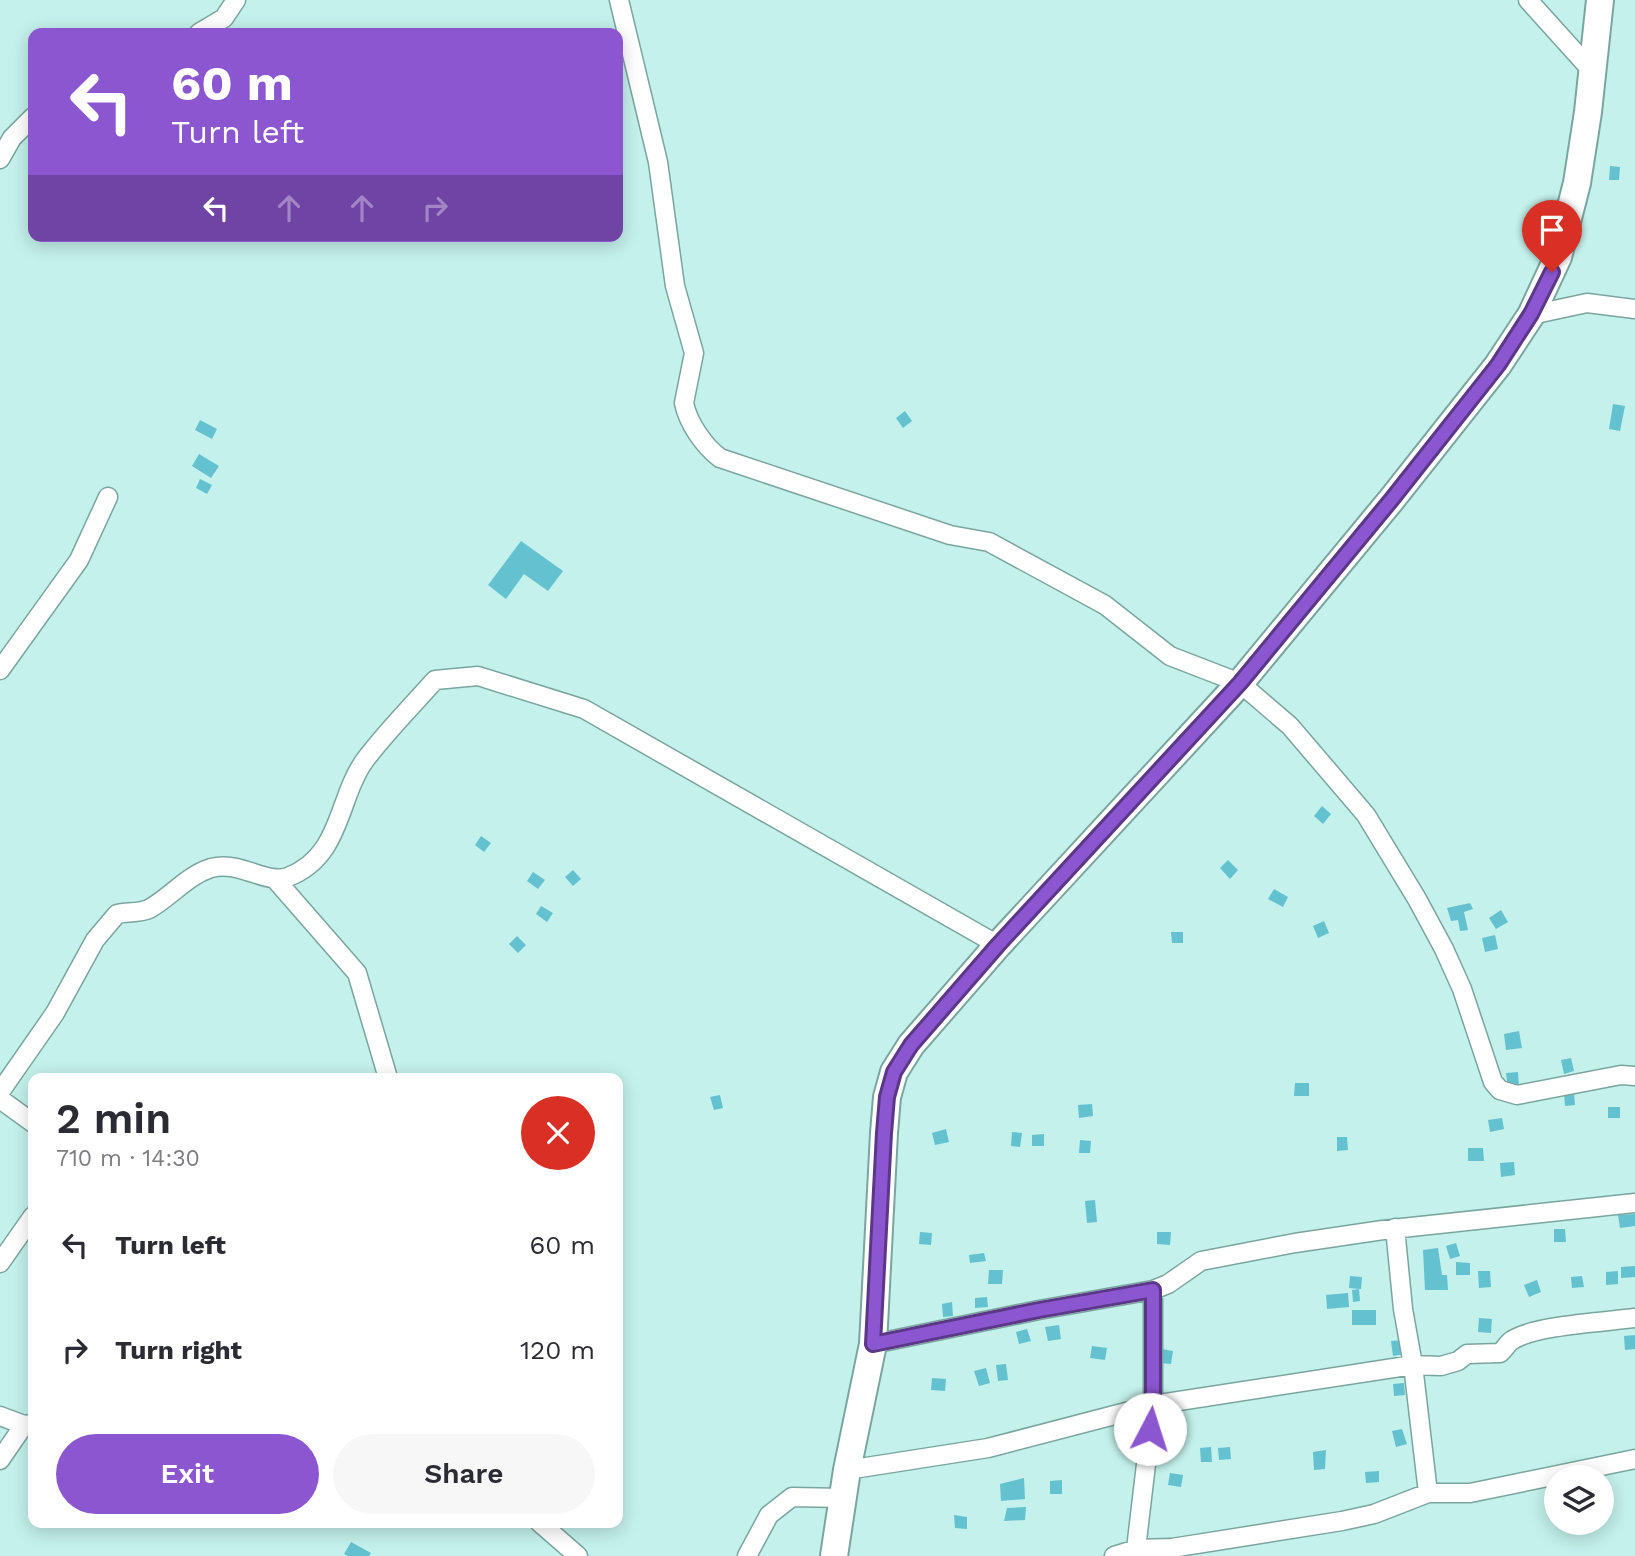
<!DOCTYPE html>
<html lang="en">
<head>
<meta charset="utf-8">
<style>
  :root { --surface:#fff; --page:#f7f7f7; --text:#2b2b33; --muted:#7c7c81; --accent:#8b56cf }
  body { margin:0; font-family:"Work Sans",sans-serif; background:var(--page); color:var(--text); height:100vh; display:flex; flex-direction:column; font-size:26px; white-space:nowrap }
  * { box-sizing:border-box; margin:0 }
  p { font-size:23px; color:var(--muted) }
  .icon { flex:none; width:38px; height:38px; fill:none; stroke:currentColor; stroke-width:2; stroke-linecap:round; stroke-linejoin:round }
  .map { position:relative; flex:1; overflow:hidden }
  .details { position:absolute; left:28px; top:1073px; width:595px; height:455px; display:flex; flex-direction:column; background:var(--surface); border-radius:14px; box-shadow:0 4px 18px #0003 }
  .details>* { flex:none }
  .guide { position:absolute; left:28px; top:28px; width:595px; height:214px; border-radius:14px; box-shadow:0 4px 18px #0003; background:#8b56cf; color:#fff; overflow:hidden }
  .fabs { position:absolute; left:1544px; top:1465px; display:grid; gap:14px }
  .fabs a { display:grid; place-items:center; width:70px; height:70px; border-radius:50%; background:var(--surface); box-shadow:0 4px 18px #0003; font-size:35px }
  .pin { position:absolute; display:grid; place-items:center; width:60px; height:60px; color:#fff; margin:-72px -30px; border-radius:50% 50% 50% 0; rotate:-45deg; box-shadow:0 0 7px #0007 }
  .pin .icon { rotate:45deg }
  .me { position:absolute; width:77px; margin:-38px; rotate:5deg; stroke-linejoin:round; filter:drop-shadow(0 0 5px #0008) }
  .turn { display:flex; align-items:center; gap:24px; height:147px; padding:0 28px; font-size:32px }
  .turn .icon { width:91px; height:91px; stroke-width:2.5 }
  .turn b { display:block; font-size:49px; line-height:60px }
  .lanes { display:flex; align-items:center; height:66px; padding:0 28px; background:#0003; justify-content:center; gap:35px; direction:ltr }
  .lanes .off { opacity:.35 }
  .round { display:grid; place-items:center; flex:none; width:74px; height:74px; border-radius:37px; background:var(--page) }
  .summary { display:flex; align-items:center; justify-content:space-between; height:119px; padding:0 28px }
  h1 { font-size:42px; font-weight:600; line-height:52px }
  .button { display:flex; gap:14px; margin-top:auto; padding:14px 28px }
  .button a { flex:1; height:80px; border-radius:42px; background:var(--accent); color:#fff; font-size:28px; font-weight:600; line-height:80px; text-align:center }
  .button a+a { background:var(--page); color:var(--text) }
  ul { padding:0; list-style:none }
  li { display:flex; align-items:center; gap:21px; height:105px; padding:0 28px }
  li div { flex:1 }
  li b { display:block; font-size:26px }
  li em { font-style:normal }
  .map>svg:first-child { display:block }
  .building { fill:#64c1d0 }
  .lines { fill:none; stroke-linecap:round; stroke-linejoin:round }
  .street-casing { stroke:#7aa59f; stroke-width:21 }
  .secondary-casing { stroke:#7aa59f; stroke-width:30 }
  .street { stroke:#fff; stroke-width:18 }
  .secondary { stroke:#fff; stroke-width:26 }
  .route-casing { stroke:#5a3887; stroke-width:18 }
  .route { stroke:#8b56cf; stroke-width:12 }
</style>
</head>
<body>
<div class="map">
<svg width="1635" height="1556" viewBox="0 0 1635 1556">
  <rect width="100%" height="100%" fill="#c4f1eb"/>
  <path class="building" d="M1610,166L1620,167L1619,180H1609Z
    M1613,404L1625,406L1620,431L1609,429Z
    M905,411L912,421L903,428L896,418Z
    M200,420L217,429L212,439L195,430Z
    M199,454L219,466L211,478L192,466Z
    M200,479L212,485L207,494L196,488Z
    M521,541L563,571L548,591L524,574L506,599L488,585Z
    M1322,806L1331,814L1323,824L1314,816Z
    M481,836L491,843L484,852L475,845Z
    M1228,860L1238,870L1230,879L1220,868Z
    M573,870L581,879L573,886L565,877Z
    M533,872L545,880L538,889L527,881Z
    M1274,889L1288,897L1283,907L1268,899Z
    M1470,903L1473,909L1464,912L1468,930L1460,931L1458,920L1451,921L1447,908Z
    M541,906L553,913L547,922L536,914Z
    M1501,910L1508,922L1496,929L1489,918Z
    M1324,921L1329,933L1318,938L1313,926Z
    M1171,932H1183V943H1172Z
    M1495,935L1498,949L1485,952L1482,938Z
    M517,936L526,945L518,953L509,944Z
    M1519,1031L1522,1048L1506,1050L1504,1034Z
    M1571,1058L1574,1071L1564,1074L1561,1060Z
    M1518,1072L1519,1087L1508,1088L1506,1073Z
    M1295,1083H1309V1096H1294Z
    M1574,1093L1575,1105L1565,1106L1564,1094Z
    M720,1095L723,1108L714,1110L710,1097Z
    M1092,1104L1093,1116L1079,1118L1078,1105Z
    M1608,1107H1620V1118H1608Z
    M1502,1118L1504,1129L1490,1132L1488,1120Z
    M946,1129L949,1142L935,1145L932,1133Z
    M1012,1132L1022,1133L1020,1147L1011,1146Z
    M1044,1134V1146H1032V1135Z
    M1337,1137H1347L1348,1150L1337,1151Z
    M1080,1140L1091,1141L1090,1153H1079Z
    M1468,1148H1483L1484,1161H1468Z
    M1514,1162L1515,1175L1501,1177L1500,1163Z
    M1095,1200L1097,1222L1087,1223L1085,1201Z
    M1635,1214V1226L1620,1228L1618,1215Z
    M1554,1229H1565L1566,1242H1554Z
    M920,1232L932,1233L931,1245L919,1244Z
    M1157,1232H1171L1170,1245L1157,1244Z
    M1456,1243L1460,1256L1450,1259L1446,1246Z
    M1438,1248L1442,1275H1447L1448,1290H1425L1423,1250Z
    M984,1253L986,1261L970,1263L969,1255Z
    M1456,1262L1470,1263V1275H1456Z
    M1635,1266V1277L1621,1278V1267Z
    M989,1270H1003L1002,1284H988Z
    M1478,1271H1490L1491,1287L1479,1288Z
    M1618,1271V1284L1606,1285V1272Z
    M1350,1276L1362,1277L1361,1289H1359L1360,1301L1353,1302L1352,1290L1359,1289L1349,1288Z
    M1582,1276L1584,1287L1572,1288L1571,1277Z
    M1537,1280L1541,1292L1529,1297L1524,1285Z
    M1348,1293L1349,1307L1327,1309L1326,1295Z
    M987,1297L988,1307L975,1308V1298Z
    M952,1302L953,1316L943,1317L942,1304Z
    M1352,1310H1376V1325H1352Z
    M1479,1318L1492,1319L1491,1333L1478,1332Z
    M1059,1325L1061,1339L1048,1341L1045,1327Z
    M1027,1329L1031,1341L1019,1344L1016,1332Z
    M1635,1335V1349L1625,1350L1624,1336Z
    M1403,1340L1404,1354L1393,1356L1391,1341Z
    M1092,1346L1107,1348L1105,1360L1090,1358Z
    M1162,1349L1173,1351L1171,1364L1160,1363Z
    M1006,1364L1008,1380L998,1381L996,1365Z
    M986,1368L990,1383L979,1386L974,1371Z
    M932,1378L946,1379L945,1391L931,1390Z
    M1404,1383L1405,1395L1394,1396L1393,1384Z
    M1402,1429L1407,1444L1396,1447L1392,1431Z
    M1211,1447L1212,1462H1201L1200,1448Z
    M1230,1447L1231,1459L1219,1460L1218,1448Z
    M1326,1450L1325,1469L1314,1470L1313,1452Z
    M1379,1471V1482L1366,1483L1365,1472Z
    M1170,1473L1183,1475L1181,1487L1168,1485Z
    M1024,1478L1025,1499L1001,1501L1000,1484Z
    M1062,1480V1494H1050V1481Z
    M1026,1507L1025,1520L1004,1521L1007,1508Z
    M954,1515L967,1517V1529L955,1528Z
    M351,1542L371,1553L369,1556H348L344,1554Z"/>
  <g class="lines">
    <g class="street-casing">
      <path id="street" d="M619,0L658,162L675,286L694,353L684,403C688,423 704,446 720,458L950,535L989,542L1105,605L1170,656L1240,683L1290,726L1366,815L1417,899L1444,949L1462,989L1493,1082L1500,1090L1517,1095L1621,1075L1635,1076
        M1528,0L1592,71
        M199,33L224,18L236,0
        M0,159L12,138L33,117
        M1531,315L1587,303L1635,309
        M0,670L79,560L108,497
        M275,879L357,973L388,1078
        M0,1092L55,1013L95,940L117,914C127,912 140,913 149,909C171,897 186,876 211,868C240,860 266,885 288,877C342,856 337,799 365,760C386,732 412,706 435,680L478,676L584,709L998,945
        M0,1099L33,1123
        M1395,1228L1403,1309L1413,1365L1428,1493
        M0,1263L33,1216
        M873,1344L1039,1310L1153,1290L1168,1284L1201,1261L1295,1243L1383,1230L1635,1203
        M0,1416L24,1425L33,1424
        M0,1460L24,1425
        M847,1470L988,1448L1153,1405L1413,1365L1441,1366L1458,1361L1467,1354L1500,1353C1504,1350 1507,1344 1511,1341C1534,1325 1606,1322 1635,1318
        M539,1522L578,1556
        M1136,1549L1153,1405V1290
        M747,1556L769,1515L792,1497L843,1498
        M1114,1556L1136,1549L1172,1548L1342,1521L1374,1514L1428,1493H1470L1635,1459"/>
    </g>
    <g class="secondary-casing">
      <path id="secondary" d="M834,1556L847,1470L873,1344L884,1133L887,1097L894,1072L911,1045L998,945L1240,683L1392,499L1498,365L1531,315L1558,257L1577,183L1588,112L1600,0"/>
    </g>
    <use href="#street" class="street"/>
    <use href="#secondary" class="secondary"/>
  </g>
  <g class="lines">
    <g class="route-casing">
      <path id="route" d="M1150,1429L1153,1405V1290L1039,1310L873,1344L884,1133L887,1097L894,1072L911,1045L998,945L1240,683L1392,499L1498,365L1531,314L1552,272"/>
    </g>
    <use href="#route" class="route"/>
  </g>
</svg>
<div class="fabs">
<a><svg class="icon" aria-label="layers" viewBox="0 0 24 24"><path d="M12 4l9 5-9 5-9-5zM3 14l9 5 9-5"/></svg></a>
</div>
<div class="pin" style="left:1552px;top:272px;background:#d93025"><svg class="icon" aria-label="arrive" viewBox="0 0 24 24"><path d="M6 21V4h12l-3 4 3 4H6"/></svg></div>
<svg class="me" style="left:1150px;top:1429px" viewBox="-20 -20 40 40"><circle r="19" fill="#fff"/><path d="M0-13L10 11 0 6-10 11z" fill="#8b56cf"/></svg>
<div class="guide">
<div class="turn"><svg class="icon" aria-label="left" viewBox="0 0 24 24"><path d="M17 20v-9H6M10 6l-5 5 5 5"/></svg><div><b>60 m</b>Turn left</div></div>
<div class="lanes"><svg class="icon" aria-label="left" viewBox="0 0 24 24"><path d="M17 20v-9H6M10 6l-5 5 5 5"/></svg><svg class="icon off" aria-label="ahead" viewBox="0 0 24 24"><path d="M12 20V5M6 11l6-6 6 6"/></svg><svg class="icon off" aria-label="ahead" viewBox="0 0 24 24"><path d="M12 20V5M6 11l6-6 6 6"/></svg><svg class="icon off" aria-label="right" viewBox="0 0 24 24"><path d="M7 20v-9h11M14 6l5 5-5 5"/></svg></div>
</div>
<section class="details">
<div class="summary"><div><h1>2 min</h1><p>710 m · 14:30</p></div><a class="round" style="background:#d93025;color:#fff"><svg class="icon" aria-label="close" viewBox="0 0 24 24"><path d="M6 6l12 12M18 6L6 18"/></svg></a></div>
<ul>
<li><svg class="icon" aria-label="left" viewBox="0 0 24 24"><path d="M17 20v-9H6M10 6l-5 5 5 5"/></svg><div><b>Turn left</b></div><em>60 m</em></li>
<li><svg class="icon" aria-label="right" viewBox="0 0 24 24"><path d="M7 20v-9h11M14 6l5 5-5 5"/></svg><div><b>Turn right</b></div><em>120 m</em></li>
</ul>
<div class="button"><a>Exit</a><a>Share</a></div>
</section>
</div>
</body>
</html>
